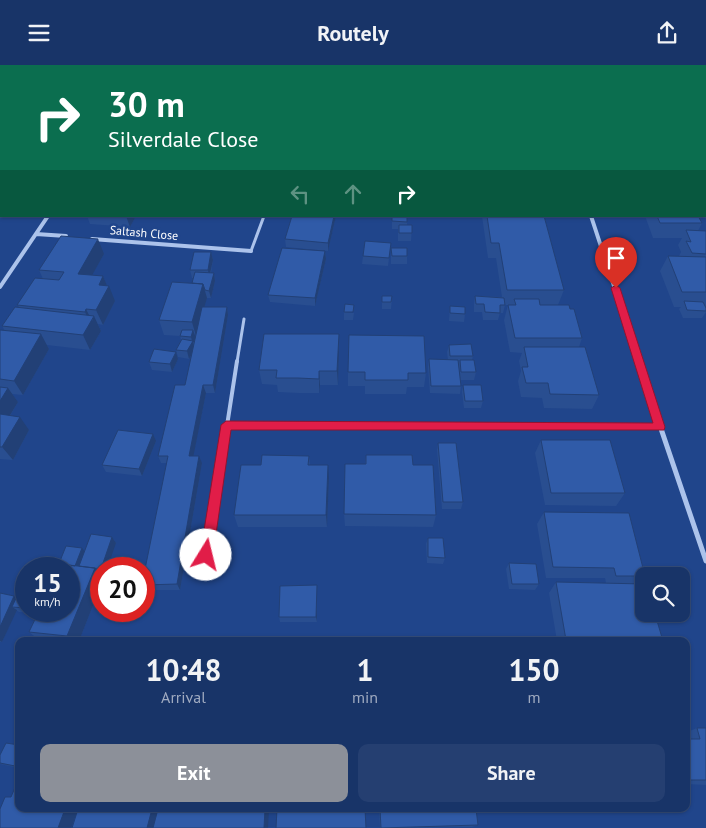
<!DOCTYPE html>
<html lang="en">
<head>
<meta charset="utf-8">
<style>
  :root { --surface:#183468; --page:#253f71; --text:#f1f3f6; --muted:#9faac0; --line:#364f7c; --accent:#8c9099 }
  body { margin:0; font-family:"PT Sans",sans-serif; background:var(--page); color:var(--text); height:100vh; display:flex; flex-direction:column; font-size:19px; white-space:nowrap }
  * { box-sizing:border-box; margin:0 }
  p { font-size:16px; color:var(--muted) }
  .icon { flex:none; width:28px; height:28px; fill:none; stroke:currentColor; stroke-width:2; stroke-linecap:round; stroke-linejoin:round }
  .map { position:relative; flex:1; overflow:hidden }
  .side { position:absolute; left:15px; top:572px; width:675px; height:175px; display:flex; flex-direction:column; background:var(--surface); border-radius:10px; box-shadow:0 1px 4px #0004,0 0 0 1px var(--line) }
  .side>* { flex:none }
  .top-card { position:absolute; left:0px; top:0px; width:706px; height:152px; box-shadow:0 1px 4px #0004,0 0 0 1px var(--line); background:#0b6e4f; color:#fff; overflow:hidden }
  .controls { position:absolute; left:635px; top:502px; display:grid; gap:10px }
  .controls a { display:grid; place-items:center; width:55px; height:55px; border-radius:10px; background:var(--surface); box-shadow:0 1px 4px #0004,0 0 0 1px var(--line); font-size:25px }
  .speed { position:absolute; left:15px; top:492px; display:flex; gap:10px; font-size:25px; font-weight:700; text-align:center }
  .speed>* { display:grid; place-content:center; width:65px; height:65px; border-radius:50%; background:var(--surface); box-shadow:0 1px 4px #0004,0 0 0 1px var(--line); line-height:1 }
  .speed small { font-size:12px; font-weight:400 }
  .speed .limit { border:8px solid #d22; background:#fff; color:#111 }
  .pin { position:absolute; display:grid; place-items:center; width:42px; height:42px; color:#fff; margin:-51px -21px; border-radius:50% 50% 50% 0; rotate:-45deg; box-shadow:0 0 5px #0007 }
  .pin .icon { rotate:45deg }
  .me { position:absolute; width:55px; margin:-28px; rotate:9deg; stroke-linejoin:round; filter:drop-shadow(0 0 4px #0008) }
  .turn { display:flex; align-items:center; gap:18px; height:105px; padding:0 25px; font-size:22px }
  .turn .icon { width:65px; height:65px; stroke-width:2.5 }
  .turn b { display:block; font-size:35px; line-height:42px }
  .lanes { display:flex; align-items:center; height:48px; padding:0 25px; background:#0003; justify-content:center; gap:25px; direction:ltr }
  .lanes .off { opacity:.35 }
  .eta { display:flex; justify-content:space-evenly; align-items:center; height:85px; text-align:center }
  .eta b { font-size:30px; font-weight:800; line-height:35px }
  .primary-button { display:flex; gap:10px; margin-top:auto; padding:10px 25px }
  .primary-button a { flex:1; height:58px; border-radius:10px; background:var(--accent); color:#fff; font-size:20px; font-weight:800; line-height:58px; text-align:center }
  .primary-button a+a { background:var(--page); color:var(--text) }
  header { display:flex; justify-content:space-between; align-items:center; height:65px; padding:0 25px; background:var(--surface); font-size:22px; font-weight:800 }
  .map>svg:first-child { display:block }
  .lines { fill:none; stroke-linecap:round; stroke-linejoin:round }
  .lane-far1 { stroke:#acc3eb; stroke-width:3 }
  .lane { stroke:#acc3eb; stroke-width:4 }
  .street-far1 { stroke:#acc3eb; stroke-width:4 }
  .street { stroke:#acc3eb; stroke-width:5 }
  .highway { fill:#fff; fill-rule:evenodd }
  .wall { fill:#294e90 }
  .shaded-wall { fill:#224076 }
  .building { fill:#305ba8; stroke:#224076 }
  .route { fill:#e11d48; stroke:#92132f }
  .labels { text-anchor:middle; stroke-width:5; stroke-linejoin:round; paint-order:stroke }
  .far-street-label { font-size:12px; fill:#fff; stroke:#20458b }
</style>
</head>
<body>
<header><svg class="icon" aria-label="menu" viewBox="0 0 24 24"><path d="M4 6h16M4 12h16M4 18h16"/></svg>Routely<svg class="icon" aria-label="share" viewBox="0 0 24 24"><path d="M12 15V3M7 8l5-5 5 5M5 13v7h14v-7"/></svg></header>
<div class="map">
<svg width="706" height="763" viewBox="0 0 706 763">
  <rect width="100%" height="100%" fill="#20458b"/>
  <g class="lines">
    <path class="lane-far1" d="M251,186L264,151
      M237,297L244,254"/>
    <path class="lane" d="M207,490L237,296"/>
    <path class="street-far1" d="M591,151L639,297
      M36,169L66,171
      M92,174L251,186
      M0,222L48,151"/>
    <path class="street" d="M638,296L706,496
      M226,360L660,362"/>
    <path class="highway" d="M636,0H647V1H637Z
      M705,31H706V37H705Z"/>
  </g>
  <path class="wall" d="M0,0H18L17,1H1V5H0Z
    M175,0H230V1H174Z
    M446,0H504L505,1H446Z
    M566,0H602L613,1H566Z
    M705,100H706V147H705Z
    M87,151H136L130,162L90,159Z
    M292,151H336L328,186L286,182L285,174Z
    M392,151H407V160H412L411,176H398V164H392Z
    M482,151H544L564,225L558,240L570,244L582,273L579,282L599,330L592,344L544,343L542,333L521,332L518,316L521,306L519,296L522,288L510,287L504,255L508,240H513H505L503,248H500L498,255H483L482,247H474V239L475,231L502,232L496,193H488Z
    M645,151H698L702,158L698,166H706V247L702,253H683L679,244L681,242H674L660,206L668,191H679L681,187L678,180L682,173H653Z
    M391,183L407,191V199H391Z
    M325,186L326,194L315,241L270,237L268,230Z
    M390,186L388,201L362,199L363,191Z
    M211,187L213,195L211,208H214L215,216L211,233H207L204,242H227L228,250L215,328H206L193,391L202,398L180,525H145L144,523V509L167,398H161L158,391L185,320L192,289L189,294L178,292L176,285L181,275L180,271L164,270L159,255L192,218L193,213H192L190,205Z
    M104,189L92,210L103,211L107,221L115,236L103,260L98,259L101,266L90,285L47,280L49,284L23,330L12,329L18,337L10,351L29,365L13,395L0,394V265L5,266L2,261L19,242L17,240L43,214L39,205Z
    M382,231H392L391,244H382Z
    M450,241L465,249L464,257L449,256Z
    M344,247L354,248L353,255H344Z
    M339,269V284L338,320H320L319,328H299L278,327L277,320L262,319L259,305Z
    M449,280L473,291L472,295L476,307L474,315H460L461,321L460,329L430,328L428,302L429,294L448,295L447,287Z
    M176,287L178,294L172,307L152,305L149,297Z
    M348,307L426,308L424,322H407L406,329H365V321H348Z
    M463,320L483,336L481,343H464L462,327Z
    M541,375L625,428L616,441L545,440L535,388Z
    M156,376L142,411L106,407L102,400Z
    M438,378L463,437L461,444H442L437,385Z
    M366,390L436,450L433,462L345,461L344,449L365,399Z
    M309,391L310,400L329,413L327,462H238L234,450L261,400Z
    M544,447L644,511V513L638,519L663,576H557L549,528L556,517L606,518L605,513H546L537,459Z
    M112,472L116,478L101,504V509H100L101,510V520L79,576H35L39,575L29,567L37,549L19,547L16,545L2,577H0V528L17,532L26,511V546H69L59,502L58,501Z
    M428,473L445,493L443,499L427,498L426,479Z
    M509,498L539,519L535,525L509,524L506,504Z
    M317,526V557H280L279,552Z
    M697,663H706V720L686,719V665L687,667Z
    M19,680V703L0,699V690Z
    M379,744H476L478,760L472,762L380,763Z
    M513,744H592L589,745L579,744L570,748Z"/>
  <path class="shaded-wall" d="M9,0H18L17,1H10Z
    M97,0H112L111,1H96Z
    M1,90V138L0,139V91Z
    M126,151H136L130,162Z
    M334,151H336L328,186V178Z
    M98,174L104,189L85,223L78,209Z
    M325,186L326,194L315,241V233Z
    M211,187L213,195L209,213L208,205Z
    M214,208L215,216L211,233L209,226Z
    M103,211L108,223L109,221L115,236L103,260L96,245L99,220Z
    M203,219L207,233L196,271L192,257Z
    M227,242L228,250L215,328L213,320Z
    M86,244L92,256L94,251L101,266L90,285L83,270L90,258L85,247Z
    M193,265L196,273L193,278L195,283L189,294L187,286L192,276L191,272Z
    M41,269L49,284L23,330L14,316Z
    M339,269V284L338,320L337,306Z
    M176,287L178,294L172,307L170,299Z
    M319,306L320,320L319,328Z
    M203,320L206,328L192,398L189,391Z
    M8,323L18,337L3,362L0,358V336Z
    M20,352L29,365L13,395L2,382Z
    M153,369L156,376L142,411L139,404Z
    M199,391L202,398L180,525L177,519Z
    M328,400L329,413L327,462L326,450Z
    M112,472L116,478L107,504H101V505V504Z
    M82,483L87,489L82,502L74,503Z
    M95,503L101,510V520L79,576H74L67,571Z
    M317,520V557L316,552Z
    M14,531L21,536L12,542L17,545L2,577L0,576V562Z
    M19,692V702L15,701Z
    M65,744H78L71,763H58Z
    M152,744H161L156,763H147Z
    M265,744H269L268,763H264Z"/>
  <path class="building" d="M49,0H97L96,1H48Z
    M175,0H212L211,1H174Z
    M311,0H333L334,1H312Z
    M469,0H504L505,1H469Z
    M575,0H602L613,1H575Z
    M1,58V68H0V60Z
    M0,68H1V90L0,91Z
    M705,100H706V122H705Z
    M292,151H334L328,178L285,174Z
    M392,151H407V157L392,156Z
    M487,151H544L564,225H507L499,178H491Z
    M657,151H698L702,158H660Z
    M399,160H412V168H399Z
    M686,165L706,166V189L692,188L686,176L691,177Z
    M61,171L98,174L78,209L103,211L99,220L109,221L96,245L86,244L85,247L17,240L35,213L59,215L64,207L39,205Z
    M365,176L391,178L389,193L363,191Z
    M282,183L325,186L315,233L268,230Z
    M391,183H407V191H392Z
    M194,187H211L208,205H190Z
    M668,191L706,192V227H682Z
    M195,207L214,208L209,226L205,225L203,219L192,218Z
    M172,217L203,219L192,257L159,255Z
    M382,231H392L391,237H382Z
    M475,231L504,233L505,240H500V248L485,247L484,239H476Z
    M514,234H539L540,240H569L570,244H574L582,273H515L508,240H516Z
    M684,236L703,237L706,243V246L687,245Z
    M345,239L354,240L353,247H344Z
    M450,241L465,242V249L450,248Z
    M15,242L94,251L83,270L2,261Z
    M202,242H227L213,320H203L189,391H199L177,519L144,520V509L168,391H158L175,320H185Z
    M0,265L41,269L14,316L0,314Z
    M182,265H193L191,272L180,271Z
    M264,269H339L337,306H319V314L298,313H276L277,305H259Z
    M349,270L424,271L426,308H408V315H365V307H348Z
    M182,274L193,276L187,286L176,285Z
    M471,279L473,291H450L449,280Z
    M524,282H585L599,330L550,329L548,318H526L522,302H528Z
    M154,284L176,287L170,299L149,297Z
    M429,294L458,295L461,321H431Z
    M460,295H474L476,307H461Z
    M463,320H481L483,336H465Z
    M0,322L8,323L0,336Z
    M0,349L20,352L2,382H0Z
    M118,365L153,369L139,404L102,400Z
    M541,375H610L625,428H551Z
    M438,378H456L463,437H443Z
    M262,390L309,391L308,400H328L326,450H234L241,400H261Z
    M366,390H412L413,400H433L436,450L344,449L345,399H366Z
    M544,447L629,448L645,511H616L614,503L553,502Z
    M91,469L112,472L101,504L79,501Z
    M428,473H443L445,493L428,492Z
    M66,481L82,483L75,501L60,499L59,501H58Z
    M509,498L536,499L539,519H512Z
    M60,499L95,503L67,571L29,567L39,546H69V504H58Z
    M31,501L52,504H29Z
    M26,511V543L12,542Z
    M556,517L644,519V549H655L663,576H576V575H566Z
    M317,520L316,552H279L280,521Z
    M0,528L14,531L0,562Z
    M36,574L47,576H35Z
    M697,663H706V715H686V665L689,674H700Z
    M6,678L19,680V692L15,701L0,698V690Z
    M19,713V744H65L58,763H0V744L5,732H11Z
    M78,744H152L147,763H72Z
    M158,744H265L264,763H153Z
    M277,744H365L366,763H276Z
    M380,744H476L478,760L381,763Z"/>
  <path class="route" d="M616,220L620,223L665,362L664,365H231L213,490L211,495H202L200,490L221,360L226,356L653,358L611,223Z"/>
  <g class="labels">
    <g class="far-street-label">
      <text transform="translate(144 168) rotate(5)" y="4">Saltash Close</text>
    </g>
  </g>
</svg>
<div class="controls">
<a><svg class="icon" aria-label="search" viewBox="0 0 24 24"><circle cx="10" cy="10" r="6"/><path d="M15 15l6 6"/></svg></a>
</div>
<div class="speed"><div>15<small>km/h</small></div><div class="limit">20</div></div>
<div class="pin" style="left:616px;top:223px;background:#d93025"><svg class="icon" aria-label="arrive" viewBox="0 0 24 24"><path d="M6 21V4h12l-3 4 3 4H6"/></svg></div>
<svg class="me" style="left:206px;top:490px" viewBox="-20 -20 40 40"><circle r="19" fill="#fff"/><path d="M0-13L10 11 0 6-10 11z" fill="#e11d48"/></svg>
<div class="top-card">
<div class="turn"><svg class="icon" aria-label="right" viewBox="0 0 24 24"><path d="M7 20v-9h11M14 6l5 5-5 5"/></svg><div><b>30 m</b>Silverdale Close</div></div>
<div class="lanes"><svg class="icon off" aria-label="left" viewBox="0 0 24 24"><path d="M17 20v-9H6M10 6l-5 5 5 5"/></svg><svg class="icon off" aria-label="ahead" viewBox="0 0 24 24"><path d="M12 20V5M6 11l6-6 6 6"/></svg><svg class="icon" aria-label="right" viewBox="0 0 24 24"><path d="M7 20v-9h11M14 6l5 5-5 5"/></svg></div>
</div>
<section class="side">
<div class="eta">
<div><b>10:48</b><p>Arrival</p></div>
<div><b>1</b><p>min</p></div>
<div><b>150</b><p>m</p></div>
</div>
<div class="primary-button"><a>Exit</a><a>Share</a></div>
</section>
</div>
</body>
</html>
